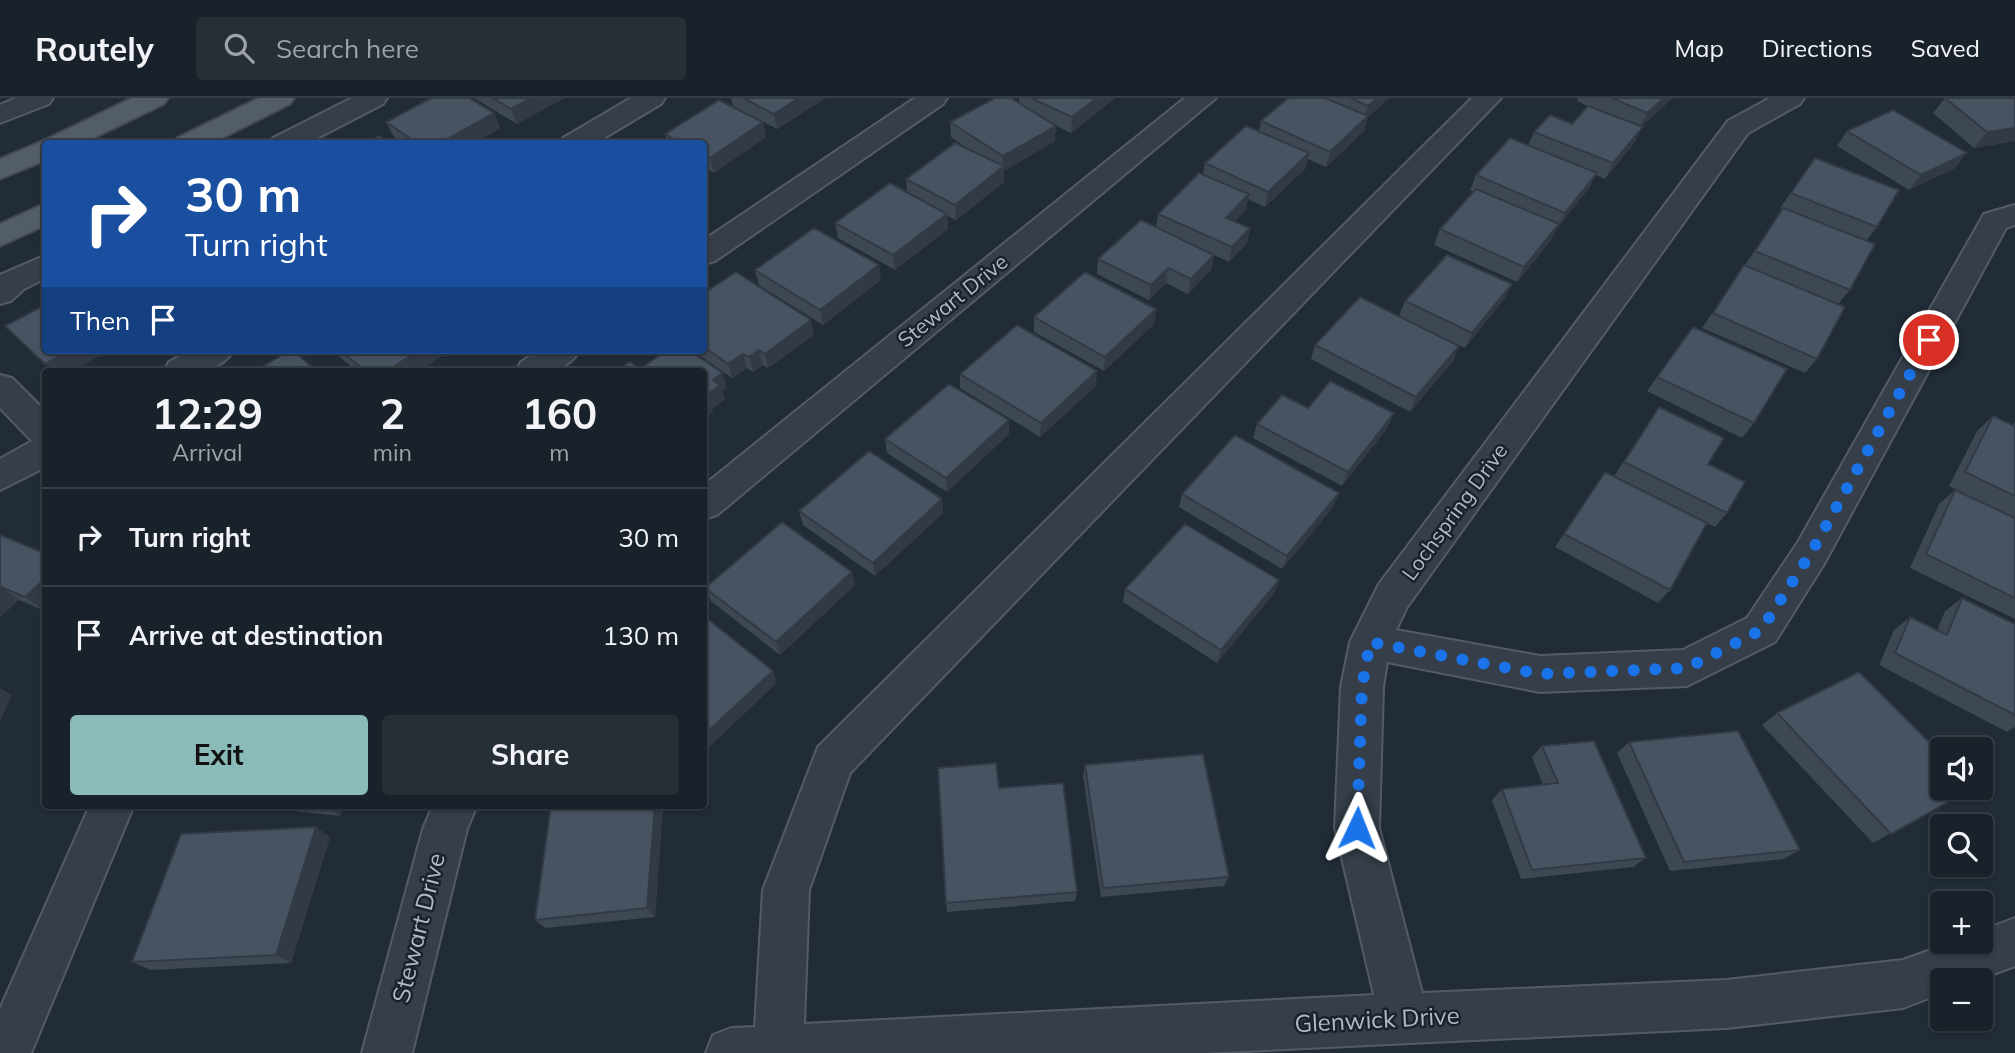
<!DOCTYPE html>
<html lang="en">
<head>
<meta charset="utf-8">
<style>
  :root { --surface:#19212a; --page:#262e36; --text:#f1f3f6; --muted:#9fa3a8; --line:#373e47; --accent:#8bbbb9 }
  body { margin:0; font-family:Mulish,sans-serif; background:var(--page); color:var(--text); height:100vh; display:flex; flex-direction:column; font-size:26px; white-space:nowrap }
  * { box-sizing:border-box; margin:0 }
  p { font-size:23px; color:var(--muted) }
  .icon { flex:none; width:38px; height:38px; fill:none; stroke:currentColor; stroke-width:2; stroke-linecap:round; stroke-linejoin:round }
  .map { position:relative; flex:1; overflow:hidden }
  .drawer { position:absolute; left:42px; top:270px; width:665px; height:441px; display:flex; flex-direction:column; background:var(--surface); border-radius:7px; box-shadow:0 2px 5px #0004,0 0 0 2px var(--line) }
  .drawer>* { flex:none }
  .top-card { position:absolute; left:42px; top:42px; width:665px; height:214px; border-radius:7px; box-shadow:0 2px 5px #0004,0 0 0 2px var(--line); background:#1a4fa0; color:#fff; overflow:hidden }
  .tools { position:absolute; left:1930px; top:639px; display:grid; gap:14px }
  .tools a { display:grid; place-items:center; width:63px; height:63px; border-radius:7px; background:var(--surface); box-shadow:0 2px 5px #0004,0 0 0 2px var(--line); font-size:35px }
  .pin { position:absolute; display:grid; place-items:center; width:60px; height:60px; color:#fff; margin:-30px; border:4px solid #fff; border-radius:50%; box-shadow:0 2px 7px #0007 }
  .me { position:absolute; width:77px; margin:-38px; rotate:2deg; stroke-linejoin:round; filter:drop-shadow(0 0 5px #0008) }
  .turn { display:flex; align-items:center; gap:24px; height:147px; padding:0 28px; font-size:32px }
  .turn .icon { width:91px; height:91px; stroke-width:2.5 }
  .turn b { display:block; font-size:49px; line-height:60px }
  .then { display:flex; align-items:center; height:66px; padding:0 28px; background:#0003; gap:14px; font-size:26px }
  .eta { display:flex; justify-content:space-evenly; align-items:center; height:119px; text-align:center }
  .eta b { font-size:42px; font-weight:700; line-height:49px }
  .button { display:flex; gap:14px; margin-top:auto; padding:14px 28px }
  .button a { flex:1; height:80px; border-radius:7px; background:var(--accent); color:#111; font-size:28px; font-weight:700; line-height:80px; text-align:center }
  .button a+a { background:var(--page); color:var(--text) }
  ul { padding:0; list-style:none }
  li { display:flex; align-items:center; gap:21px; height:98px; padding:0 28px; border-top:2px solid var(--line) }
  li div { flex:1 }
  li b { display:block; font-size:26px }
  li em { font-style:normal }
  header { display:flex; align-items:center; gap:42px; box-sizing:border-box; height:98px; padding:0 35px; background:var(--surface); border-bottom:2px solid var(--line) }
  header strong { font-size:33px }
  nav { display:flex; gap:38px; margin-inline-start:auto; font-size:24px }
  .search { width:490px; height:63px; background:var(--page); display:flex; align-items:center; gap:18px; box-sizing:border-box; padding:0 24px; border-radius:7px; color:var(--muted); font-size:26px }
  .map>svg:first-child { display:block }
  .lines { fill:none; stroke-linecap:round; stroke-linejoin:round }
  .minor-casing { stroke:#535c66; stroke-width:4 }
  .major-casing { stroke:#3e4752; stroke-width:4 }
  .minor { fill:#353e49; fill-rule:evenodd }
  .major { fill:#535d69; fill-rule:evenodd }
  .wall { fill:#3e4754 }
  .shaded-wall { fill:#323a45 }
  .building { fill:#485362; stroke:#323a45; stroke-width:2 }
  .route { stroke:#1a73e8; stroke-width:12; stroke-dasharray:0 21.6 }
  .labels { text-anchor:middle; stroke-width:5; stroke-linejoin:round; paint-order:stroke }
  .street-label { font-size:21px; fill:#b0b9c5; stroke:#1a232d }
  .near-street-label { font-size:24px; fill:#b0b9c5; stroke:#1a232d }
</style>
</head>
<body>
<header>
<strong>Routely</strong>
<div class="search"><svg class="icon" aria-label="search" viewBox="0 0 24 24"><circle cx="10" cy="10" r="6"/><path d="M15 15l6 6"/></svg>Search here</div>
<nav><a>Map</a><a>Directions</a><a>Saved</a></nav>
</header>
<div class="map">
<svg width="2015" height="955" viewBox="0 0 2015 955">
  <rect width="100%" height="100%" fill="#212c38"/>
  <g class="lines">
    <g class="minor-casing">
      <path id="minor" d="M16,0H53L49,6L0,25V7Z
        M352,0H387L383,6L306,46H269L273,40Z
        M631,0H665L661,6L594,46H559L563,40Z
        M915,0H947L943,6L715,163L704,166V142Z
        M1185,0H1216L717,417L704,421V387Z
        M1472,0H1501L850,675L809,792L804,926L1374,897L1335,730L1341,589L1350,544L1379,486L1728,23L1770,0H1804L1800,6L1748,35L1407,509L1396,532L1540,558L1683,552L1747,520L1798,444L1984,116L2015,107V127L2006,130L1824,466L1775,544L1687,588L1540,594L1387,564L1383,589L1379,730L1422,895L1726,882L1903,862L1953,844H1981V833L2015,820V868L1977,882H1942V895L1903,910L1726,930L1204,955H706L713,937L731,930L755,929L763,792L818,649Z
        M46,157V180L24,191L11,203L0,206V177Z
        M191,252H234C219,277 190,273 164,273L169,264Z
        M539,252H580C565,277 542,273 516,273L521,264Z
        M0,277L12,280L46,314V369L0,392V361L32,343L0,310Z
        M90,707H134L31,955H0V911Z
        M433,707H477L467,731L412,955H362L423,731Z"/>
    </g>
    <g class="major-casing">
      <path id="major" d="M132,0H168L164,6L81,46H46V62L0,81V61L45,42Z
        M259,0H294L290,6L210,46H173L177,40Z
        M46,105V127L0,148V126Z"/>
    </g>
    <use href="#minor" class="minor"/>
    <use href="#major" class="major"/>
  </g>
  <path class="wall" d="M474,0H564L517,26Z
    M731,0H826L777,31L733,8Z
    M1019,0H1115L1071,35L1053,26L1055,43L1004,73V84L956,122L947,118L948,131L895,172L838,140L835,125L907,94L906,81L968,51L951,39L950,24L1019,5Z
    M1288,0H1389L1368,19L1364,33L1326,69L1308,61L1305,71L1265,109L1248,101L1246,112L1234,123L1250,130L1247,145L1229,164L1214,157L1211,172L1188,196L1166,185L1149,202L1097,176L1098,161L1156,129L1158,116L1203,77L1205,65L1259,33L1261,23Z
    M1578,0H1673L1641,28L1635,44L1605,81L1596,77L1589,90L1557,130L1551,142L1517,184L1434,147L1440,131L1474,94L1470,92L1476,77L1528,47L1534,34L1572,26L1588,8L1577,3Z
    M1945,0L2015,43L1974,50L1933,15Z
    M494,15L500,30L473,46H404L394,39L386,24Z
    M1847,33L1955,70L1909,92L1837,48Z
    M665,36L766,39L714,75L704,69V46H668Z
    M1815,60L1877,129L1866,143L1850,192L1838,206L1817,261L1805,275L1702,230L1783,111L1780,110Z
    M755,172L881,182L823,227L759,187Z
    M1512,186L1504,201L1465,250L1399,218L1405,203Z
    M704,195L814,237L768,270L763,267L753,274L747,270L732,280L692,252H704Z
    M1156,211L1154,226L1104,273L1034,234V219Z
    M1693,229L1754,325L1742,340L1647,293Z
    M1315,247L1459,248L1453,263L1410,314L1311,261Z
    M331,252H451L419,273H357Z
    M960,276L1096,288L1040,339L960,290Z
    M1659,309L1708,366L1727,415L1715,429L1614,378Z
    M1308,310L1388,329L1342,388L1253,340L1257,326Z
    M1993,318L2013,328L2015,324V420L1949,388L1977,333Z
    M1009,336L947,394L887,355L885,341Z
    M1605,374L1670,492L1658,505L1555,449Z
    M1955,392L2015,420V521L1910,470L1939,406Z
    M1182,396L1333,409L1282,471L1179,409Z
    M942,401L943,415L875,478L803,427L799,413Z
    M0,437L43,512L19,502L0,519Z
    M1279,482L1274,495L1217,565L1123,504L1125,491Z
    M855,487L780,557L711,503L705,490Z
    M1962,500L2015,526V629L2007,634L1879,567L1894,532L1910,519L1937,533L1945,513Z
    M1777,615L1973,690L1873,745L1762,627Z
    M1629,644L1800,752L1784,761L1670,773L1617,655Z
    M1542,648L1646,760L1633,769L1521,781L1492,702L1502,691L1543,687L1532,659Z
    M1085,667L1229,779L1224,788L1101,799L1083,678Z
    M999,690L1077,794L1075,803L947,814L946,805Z
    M239,707H346L340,718Z
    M551,707H663L655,819L545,830L535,822Z
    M330,739L291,865L151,872L132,864Z"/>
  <path class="shaded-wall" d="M531,0H564L517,26L511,11Z
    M799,0H826L777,31L774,16Z
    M1097,0H1115L1071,35L1072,19Z
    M1377,0H1389L1368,19L1364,33L1326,69L1330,54L1364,22L1368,8Z
    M1664,0H1673L1639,31L1647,15Z
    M494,15L500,30L473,46H438Z
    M763,24L766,39L714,75L710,60Z
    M1056,28L1055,43L1004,73V84L956,122L955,107L1003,70V58Z
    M1643,29L1635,44L1605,81L1613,65Z
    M2015,30V43L1974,50L1987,34Z
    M1309,55L1305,71L1265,109L1268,94Z
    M1967,55L1955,70L1909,92L1921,77Z
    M1597,75L1589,90L1557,130L1565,115Z
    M1249,96L1246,112L1223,135L1226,120Z
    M947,116L948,131L895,172L893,157Z
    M1559,126L1551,142L1517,184L1524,169Z
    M1250,130L1247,145L1229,164L1232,149Z
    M1214,157L1211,172L1188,196L1191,181Z
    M879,167L881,182L823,227L820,212Z
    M1168,170L1166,185L1149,202L1151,187Z
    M1512,186L1504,201L1465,250L1472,235Z
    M1156,211L1154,226L1104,273L1105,259Z
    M811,222L814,237L768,270L765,256Z
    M1459,248L1453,263L1410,314L1416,299Z
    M70,252H110L73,273H52L45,266Z
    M419,252H451L419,273H387Z
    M759,252L763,267L753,274L749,259Z
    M743,256L747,270L732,280L728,266Z
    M1097,273L1096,288L1040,339L1041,325Z
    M723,275L727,290L722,293L725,301L712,311L713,314L704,322V304L705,298L713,282Z
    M1394,315L1388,329L1342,388L1348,374Z
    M1009,322V336L947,394L946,380Z
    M1339,395L1333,409L1282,471L1287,458Z
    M942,401L943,415L875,478L873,465Z
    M852,474L855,487L780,557L776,544Z
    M46,480V509L43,512L25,499Z
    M1279,482L1274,495L1217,565L1221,552Z
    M1,489L19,502L0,519V490Z
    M773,573L777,585L704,654V637Z
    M0,590L12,597L0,623Z
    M327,707H346L340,718Z
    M655,707H663L655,819L647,810Z
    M316,729L330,739L291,865L276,857Z"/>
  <path class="building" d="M431,0H469L494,15L438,46H419L386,24Z
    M493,0H531L511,11Z
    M743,0H799L774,16Z
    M995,0H1011L1056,28L1003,58L950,24Z
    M1031,0H1097L1072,19Z
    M1288,0H1325L1368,18L1330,54L1261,23Z
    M1350,0H1377L1368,8Z
    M1612,0H1664L1647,15Z
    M1945,0H2015V30L1987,34Z
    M719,2L763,24L710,60L704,56V46H683L665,36Z
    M1588,8L1643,29L1613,65L1534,34L1550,17L1572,26Z
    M1893,12L1967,55L1921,77L1847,33Z
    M1246,28L1309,55L1268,94L1205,65Z
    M379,38L390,46H364Z
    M1510,40L1597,75L1565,115L1476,77Z
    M649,42L655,46H643Z
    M955,45L1004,68L955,107L906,81Z
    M1815,60L1899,92L1877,129L1791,95Z
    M1199,75L1249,96L1226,120L1250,130L1232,149L1158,116Z
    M890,85L947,116L893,157L835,125Z
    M1476,91L1559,126L1524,169L1440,131Z
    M1783,110L1875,146L1850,192L1755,153Z
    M1141,122L1214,157L1191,181L1168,170L1151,187L1098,161Z
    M814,130L879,167L820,212L755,172Z
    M1447,157L1512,186L1472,235L1405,203Z
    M1744,167L1845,209L1817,261L1713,215Z
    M736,174L811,222L765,256L759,252L749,259L743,256L728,266L704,249V195Z
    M1085,174L1156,211L1105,259L1034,219Z
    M1360,199L1459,248L1416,299L1315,247Z
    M46,206V252H70L45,266L5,228Z
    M1017,227L1097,273L1041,325L960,276Z
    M1693,229L1787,271L1754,325L1657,279Z
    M290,252H292L317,273H256Z
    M339,252H419L387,273H366Z
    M667,252H688L723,275L713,282L720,287L705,298L708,300L704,304V273H617L630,264L640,271Z
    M1330,283L1394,315L1348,374L1257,326L1282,297L1308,310Z
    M949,286L1009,322L946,380L885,341Z
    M1659,309L1724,340L1708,366L1745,384L1727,415L1624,364Z
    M1993,318L2015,328V398L1965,374Z
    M1235,337L1339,395L1287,458L1182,396Z
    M869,353L942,401L873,465L799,413Z
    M1605,374L1707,425L1670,492L1564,436Z
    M1955,392L2015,420V500L1926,456Z
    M782,424L852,474L776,544L705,490Z
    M1185,426L1279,482L1221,552L1125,491Z
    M0,437L46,456V480L25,499L1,489L0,490Z
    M1962,500L2015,526V617L1895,555L1910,519L1947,537Z
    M704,518L773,573L704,637Z
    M1859,574L1942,657V690H1973L1891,736L1777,615Z
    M1738,633L1800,752L1684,764L1629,644Z
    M1594,643L1646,760L1532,772L1502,691L1558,685L1542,648Z
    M1203,656L1229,779L1103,790L1085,667Z
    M996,665L999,690L1063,685L1077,794L946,805L938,670Z
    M551,707H655L647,810L535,822Z
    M316,729L276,857L132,864L181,736Z"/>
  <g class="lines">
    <path class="route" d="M1357,730L1362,589L1370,544L1540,576L1687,570L1761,532L1811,455L1929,242"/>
  </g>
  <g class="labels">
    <g class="street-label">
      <text transform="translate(953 203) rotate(-39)" y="7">Stewart Drive</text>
      <text transform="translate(1455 414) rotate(-54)" y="7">Lochspring Drive</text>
    </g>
    <g class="near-street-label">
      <text transform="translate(419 830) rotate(-76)" y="8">Stewart Drive</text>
      <text transform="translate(1377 922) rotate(-3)" y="8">Glenwick Drive</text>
    </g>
  </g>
</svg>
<div class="tools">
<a><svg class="icon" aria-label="sound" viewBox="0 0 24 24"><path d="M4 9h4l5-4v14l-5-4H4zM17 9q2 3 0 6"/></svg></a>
<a><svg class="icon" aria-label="search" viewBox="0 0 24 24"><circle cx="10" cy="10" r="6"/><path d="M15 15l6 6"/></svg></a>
<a>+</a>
<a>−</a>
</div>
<div class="pin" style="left:1929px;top:242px;background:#d93025"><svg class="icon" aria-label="arrive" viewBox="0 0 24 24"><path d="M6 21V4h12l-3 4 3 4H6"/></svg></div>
<svg class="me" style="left:1357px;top:730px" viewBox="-20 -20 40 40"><path d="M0-17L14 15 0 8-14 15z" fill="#1a73e8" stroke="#fff" stroke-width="4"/></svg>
<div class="top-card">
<div class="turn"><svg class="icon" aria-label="right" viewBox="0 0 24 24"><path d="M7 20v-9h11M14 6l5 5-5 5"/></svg><div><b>30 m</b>Turn right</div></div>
<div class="then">Then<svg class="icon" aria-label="arrive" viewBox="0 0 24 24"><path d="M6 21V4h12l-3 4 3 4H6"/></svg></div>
</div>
<section class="drawer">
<div class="eta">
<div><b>12:29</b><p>Arrival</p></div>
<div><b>2</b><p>min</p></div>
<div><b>160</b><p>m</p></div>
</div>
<ul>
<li><svg class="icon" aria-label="right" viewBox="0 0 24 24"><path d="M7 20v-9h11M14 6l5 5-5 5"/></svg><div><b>Turn right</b></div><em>30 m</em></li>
<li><svg class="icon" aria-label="arrive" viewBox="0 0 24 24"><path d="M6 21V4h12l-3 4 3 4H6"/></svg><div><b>Arrive at destination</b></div><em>130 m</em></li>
</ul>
<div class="button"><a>Exit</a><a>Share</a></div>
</section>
</div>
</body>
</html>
